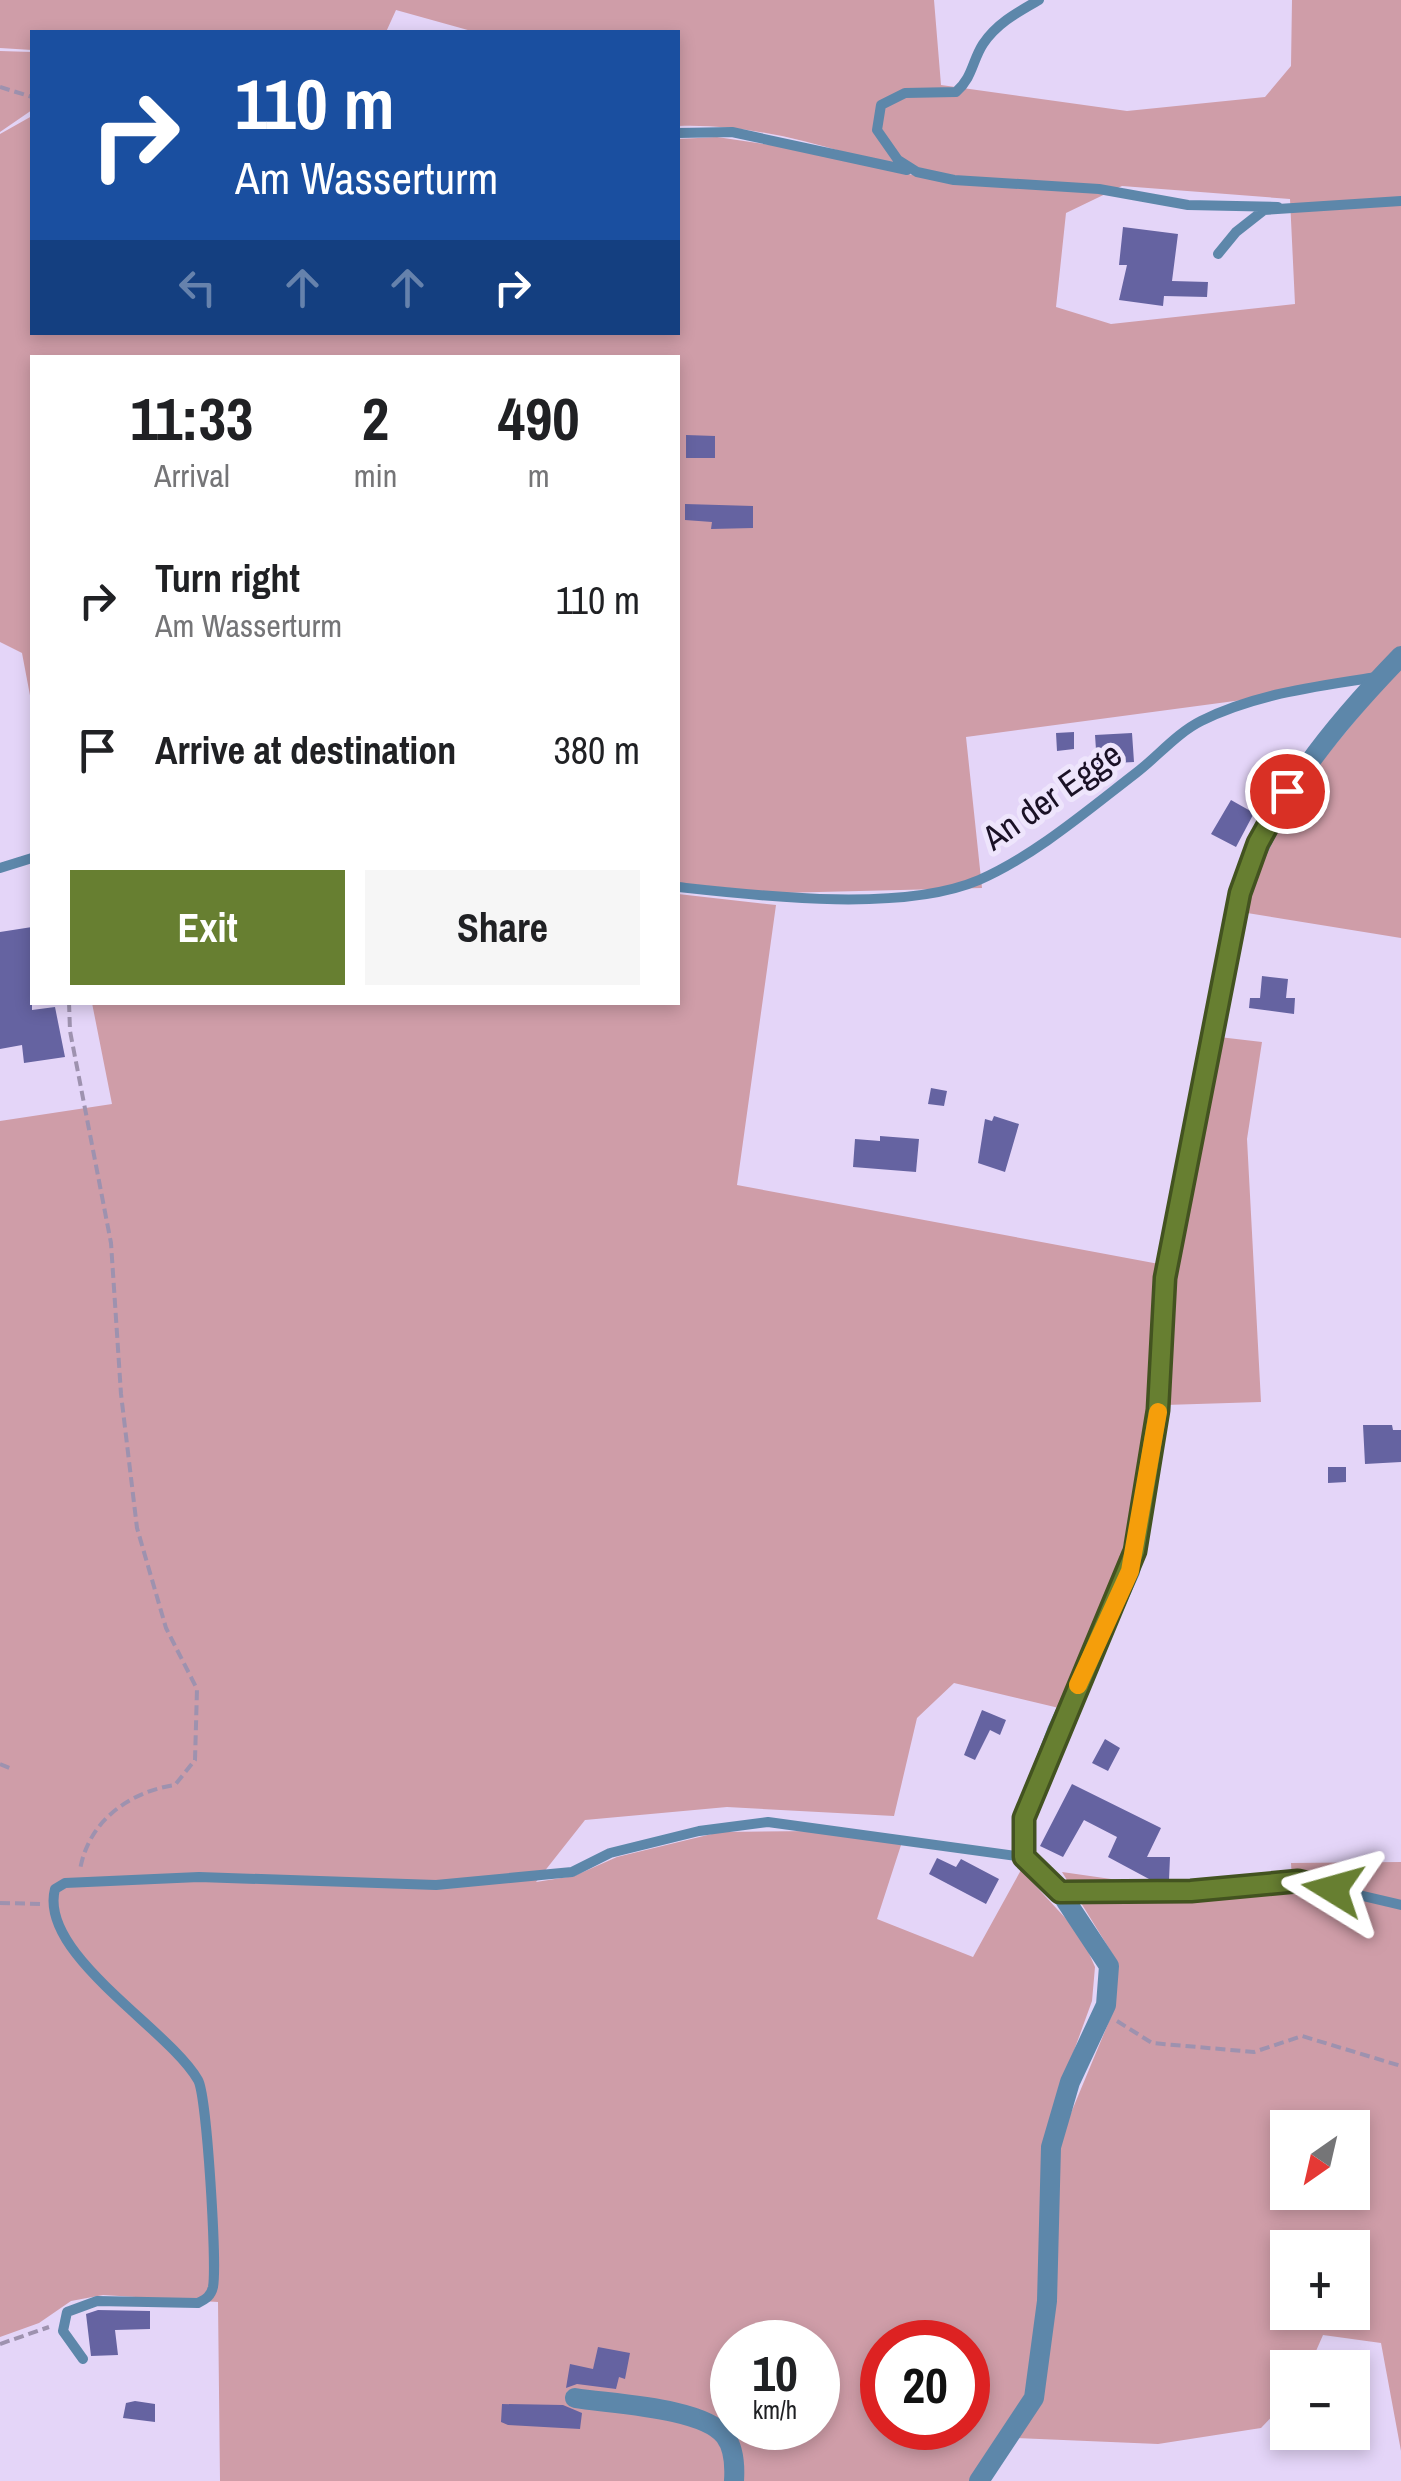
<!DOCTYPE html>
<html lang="en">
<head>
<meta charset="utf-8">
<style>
  :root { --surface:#fff; --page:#f6f6f6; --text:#202124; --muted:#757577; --accent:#677f31 }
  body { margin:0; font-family:"Archivo Narrow",sans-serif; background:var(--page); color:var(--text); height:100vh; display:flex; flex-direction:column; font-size:38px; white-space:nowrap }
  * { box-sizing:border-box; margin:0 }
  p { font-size:32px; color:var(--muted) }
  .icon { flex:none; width:55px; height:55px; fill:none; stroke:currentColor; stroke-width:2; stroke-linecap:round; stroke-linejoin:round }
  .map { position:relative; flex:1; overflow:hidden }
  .panel { position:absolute; left:30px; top:355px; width:650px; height:650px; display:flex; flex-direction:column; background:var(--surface); border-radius:0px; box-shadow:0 5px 15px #0003 }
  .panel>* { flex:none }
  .guide { position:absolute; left:30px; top:30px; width:650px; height:305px; border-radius:0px; box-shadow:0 5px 15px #0003; background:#1a4fa0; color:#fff; overflow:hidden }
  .needle { width:65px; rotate:214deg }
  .controls { position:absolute; left:1270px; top:2110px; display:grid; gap:20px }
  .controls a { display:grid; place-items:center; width:100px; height:100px; border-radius:0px; background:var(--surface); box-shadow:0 5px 15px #0003; font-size:50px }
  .speed { position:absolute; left:710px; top:2320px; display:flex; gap:20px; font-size:50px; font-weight:700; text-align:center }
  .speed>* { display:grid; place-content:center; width:130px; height:130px; border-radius:50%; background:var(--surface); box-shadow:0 5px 15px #0003; line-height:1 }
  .speed small { font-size:25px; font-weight:400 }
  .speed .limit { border:15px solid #d22; background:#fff; color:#111 }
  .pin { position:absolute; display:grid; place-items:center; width:85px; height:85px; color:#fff; margin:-42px; border:5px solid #fff; border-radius:50%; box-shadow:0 2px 10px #0007 }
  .me { position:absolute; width:110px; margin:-55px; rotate:278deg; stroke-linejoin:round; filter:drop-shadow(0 0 8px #0008) }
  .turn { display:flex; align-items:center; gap:35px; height:210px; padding:0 40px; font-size:45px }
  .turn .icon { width:130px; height:130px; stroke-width:2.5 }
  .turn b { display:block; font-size:70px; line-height:85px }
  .lanes { display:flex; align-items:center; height:95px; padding:0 40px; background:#0003; justify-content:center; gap:50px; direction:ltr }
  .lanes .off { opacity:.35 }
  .eta { display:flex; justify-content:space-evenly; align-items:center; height:170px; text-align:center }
  .eta b { font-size:60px; font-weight:700; line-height:70px }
  .action { display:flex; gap:20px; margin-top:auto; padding:20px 40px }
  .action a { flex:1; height:115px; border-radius:0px; background:var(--accent); color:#fff; font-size:40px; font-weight:700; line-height:115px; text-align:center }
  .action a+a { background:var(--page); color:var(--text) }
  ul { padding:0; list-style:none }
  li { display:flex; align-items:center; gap:30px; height:150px; padding:0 40px }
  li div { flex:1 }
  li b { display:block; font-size:38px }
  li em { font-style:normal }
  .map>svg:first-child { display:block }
  .green { fill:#cf9da8; fill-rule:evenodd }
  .building { fill:#6563a1 }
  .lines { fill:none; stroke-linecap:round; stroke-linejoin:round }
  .path { stroke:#9e92af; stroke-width:4; stroke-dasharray:10 5; stroke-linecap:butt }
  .lane { stroke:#5d87aa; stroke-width:10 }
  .street { stroke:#5d87aa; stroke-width:20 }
  .route-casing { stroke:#435320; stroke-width:25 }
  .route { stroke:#677f31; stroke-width:18 }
  .slow { stroke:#f59e0b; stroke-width:18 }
  .labels { text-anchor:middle; stroke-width:10; stroke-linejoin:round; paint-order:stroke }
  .street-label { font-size:35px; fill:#1a1125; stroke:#eee5fc }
</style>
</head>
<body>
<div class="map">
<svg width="1401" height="2481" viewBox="0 0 1401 2481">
  <rect width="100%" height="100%" fill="#e4d5f8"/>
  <path class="green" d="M0,0H934L941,85L1127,111L1265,97L1291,66L1292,0H1401V648L1368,683L966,737L982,888L778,893L678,883V358H32V706L22,653L0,642V134L32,116V332H678V139L717,137L805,150L930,179C847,153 766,123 678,126V32H475L396,10L386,32H32V50L0,48ZM1122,186L1290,199L1295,304L1111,324L1056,307L1066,213Z
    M0,51L32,52V110L0,132Z
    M1401,665V938L1241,912L1262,850L1293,796Z
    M678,894L776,905L737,1185L1159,1264L1149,1430L1110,1606L1059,1708L954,1683L917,1718L894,1816L727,1807L585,1820L536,1882L574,1876L617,1857L720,1832L814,1831L902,1842L877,1919L973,1957L1021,1870L1081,1935L1095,1967L1092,2001L1063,2081L1027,2396L970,2481H220L218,2302L103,2295L71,2301L39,2323L0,2337V1121L112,1104L92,1003L678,1002ZM732,2342H818V2428H732ZM882,2342H968V2428H882Z
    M1219,1037L1262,1042L1247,1139L1261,1402L1165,1405L1172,1284Z
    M1401,1862V2451L1381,2343L1323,2335L1309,2367L1288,2368L1287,2401L1261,2428L1158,2444L1015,2438L1040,2398L1061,2137L1115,2007L1118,1963L1062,1872L1132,1882H1292L1291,1863ZM1288,2128H1352V2192H1288ZM1288,2248H1352V2312H1288Z"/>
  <path class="building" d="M1123,227L1178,234L1172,281L1208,282L1207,297L1164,296L1163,306L1119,300L1127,265H1119Z
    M686,435L715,436V458H686Z
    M685,504L753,506V528L711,529L712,522L685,520Z
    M1074,732V749L1057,751L1056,733Z
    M1132,733L1134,762L1097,764L1095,735Z
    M1231,800L1254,813L1236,847L1211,834Z
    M32,927V1010L55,1007L65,1057L24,1063L22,1045L0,1049V932Z
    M1262,976L1288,979L1286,998H1295L1294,1014L1249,1008L1250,998H1260Z
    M931,1088L947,1091L944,1106L928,1104Z
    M994,1116L1019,1124L1005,1172L978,1163L985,1119L992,1121Z
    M880,1136L919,1139L916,1172L853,1167L855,1139L880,1141Z
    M1363,1425H1392L1393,1430H1401V1462L1365,1464Z
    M1328,1467H1346V1482L1328,1483Z
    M982,1710L1006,1720L1000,1735L990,1730L975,1760L964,1755Z
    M1105,1739L1120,1748L1108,1771L1092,1763Z
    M1072,1784L1161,1828L1147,1857H1170L1169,1880L1149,1879L1108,1857L1117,1837L1084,1820L1063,1857L1040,1846Z
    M937,1858L956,1867L961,1859L999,1879L986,1904L929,1874Z
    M98,2310L150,2311V2329L115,2330L118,2355L91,2356L86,2314Z
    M598,2347L630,2353L625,2379L619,2377L616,2389L577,2384L566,2388L570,2364L593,2369Z
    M135,2401L155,2404V2422L123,2418L126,2403Z
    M502,2404L563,2405L582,2413L580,2429L508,2425L501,2422Z"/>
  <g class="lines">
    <path class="path" d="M0,87L32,97
      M69,1002L70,1031L111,1243L121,1394L137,1528L166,1628L197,1689L195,1760L175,1785C128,1792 88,1822 80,1870
      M0,1764L12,1769
      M0,1903L41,1904
      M1117,2021L1152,2043L1254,2052L1302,2036L1401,2066
      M0,2344L49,2327"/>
    <path class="lane" d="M1039,0C1018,12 997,23 983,44C972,61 973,77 956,92L905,93L881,105L877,130L898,160L917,172L954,180L1099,189L1188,205L1278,207
      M678,133L732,132L907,170
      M1218,254L1236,232L1264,210L1401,201
      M0,868L32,858
      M678,887C760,896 902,913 979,880C1034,856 1088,810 1136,773C1157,757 1177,733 1201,721C1255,694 1318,686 1377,677
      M1061,1892L1191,1891L1299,1881L1401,1905
      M83,2359L63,2331L67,2312L97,2301L198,2303C206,2299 211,2296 213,2287C217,2265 207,2095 198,2080C168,2028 38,1954 55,1889L65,1883L199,1877L436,1885L572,1872L610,1853L699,1831L768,1822L1023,1857"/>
    <path class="street" d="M575,2398C610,2404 703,2407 725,2436C734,2448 735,2466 734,2481
      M979,2481L1034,2398L1047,2301L1051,2147L1070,2082L1106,2005L1109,1966L1060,1892L1024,1857V1818L1057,1731L1130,1571L1139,1530L1158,1409L1165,1278L1240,893C1274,798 1332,727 1401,656"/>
  </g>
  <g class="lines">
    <g class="route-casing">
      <path id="route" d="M1287,791L1258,843L1240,893L1165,1278L1158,1410L1135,1551L1024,1818V1857L1060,1892L1191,1891L1298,1881L1333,1889"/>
    </g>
    <use href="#route" class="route"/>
    <path class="slow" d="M1078,1685L1130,1571L1158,1412"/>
  </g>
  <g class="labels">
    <g class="street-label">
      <text transform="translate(1052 796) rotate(-35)" y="12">An der Egge</text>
    </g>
  </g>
</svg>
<div class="controls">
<a><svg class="needle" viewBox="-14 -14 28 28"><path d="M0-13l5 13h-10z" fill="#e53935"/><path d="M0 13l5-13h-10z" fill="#757577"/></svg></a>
<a>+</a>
<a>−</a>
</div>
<div class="speed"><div>10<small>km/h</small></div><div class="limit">20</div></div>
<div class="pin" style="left:1287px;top:791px;background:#d93025"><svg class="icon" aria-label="arrive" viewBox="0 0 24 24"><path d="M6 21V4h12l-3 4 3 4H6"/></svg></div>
<svg class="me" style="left:1333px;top:1889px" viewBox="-20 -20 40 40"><path d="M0-17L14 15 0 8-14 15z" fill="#677f31" stroke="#fff" stroke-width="4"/></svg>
<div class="guide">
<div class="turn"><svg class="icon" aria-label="right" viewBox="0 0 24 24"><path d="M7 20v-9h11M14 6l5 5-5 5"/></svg><div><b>110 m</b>Am Wasserturm</div></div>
<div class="lanes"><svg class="icon off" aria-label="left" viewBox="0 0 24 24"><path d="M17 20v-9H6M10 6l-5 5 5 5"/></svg><svg class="icon off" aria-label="ahead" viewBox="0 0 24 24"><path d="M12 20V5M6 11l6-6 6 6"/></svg><svg class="icon off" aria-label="ahead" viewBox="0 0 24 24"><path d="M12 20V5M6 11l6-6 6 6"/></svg><svg class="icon" aria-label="right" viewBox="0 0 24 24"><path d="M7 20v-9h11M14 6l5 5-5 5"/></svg></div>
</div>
<section class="panel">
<div class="eta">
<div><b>11:33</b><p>Arrival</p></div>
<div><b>2</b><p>min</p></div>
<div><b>490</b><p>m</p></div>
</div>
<ul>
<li><svg class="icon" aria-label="right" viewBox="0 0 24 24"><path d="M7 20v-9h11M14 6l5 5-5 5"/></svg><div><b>Turn right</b><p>Am Wasserturm</p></div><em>110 m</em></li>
<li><svg class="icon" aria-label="arrive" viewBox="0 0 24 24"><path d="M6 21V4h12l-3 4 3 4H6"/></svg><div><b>Arrive at destination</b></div><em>380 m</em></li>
</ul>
<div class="action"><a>Exit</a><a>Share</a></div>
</section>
</div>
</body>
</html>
